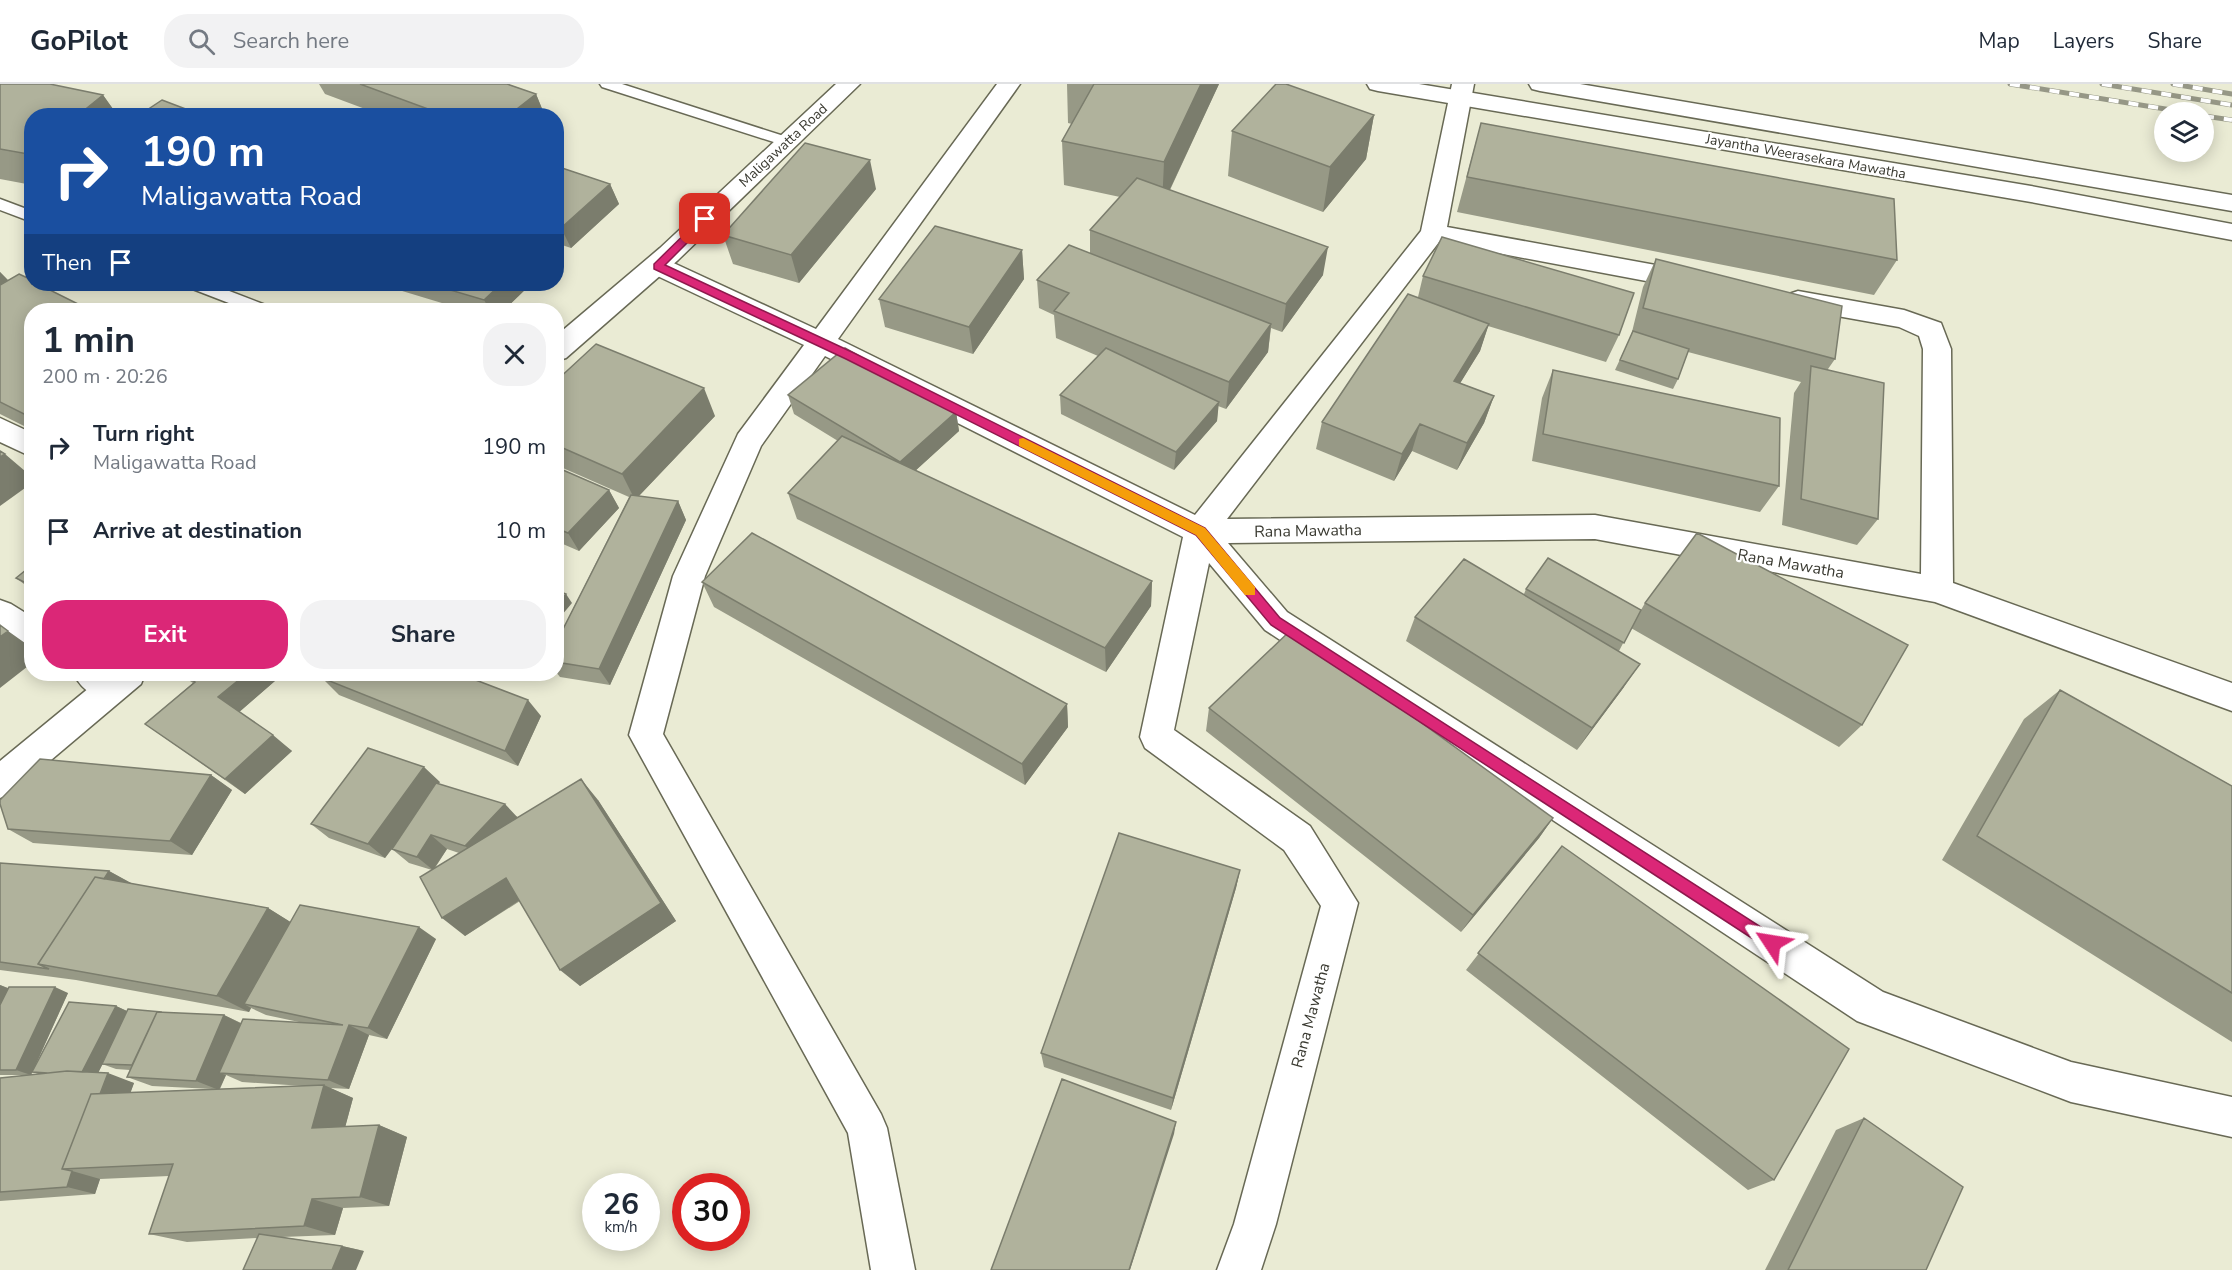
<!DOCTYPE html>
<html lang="en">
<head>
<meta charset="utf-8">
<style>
  :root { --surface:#fff; --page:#f2f2f3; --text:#1f2937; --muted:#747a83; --line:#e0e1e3; --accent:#db2777 }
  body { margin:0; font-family:"Nunito Sans",sans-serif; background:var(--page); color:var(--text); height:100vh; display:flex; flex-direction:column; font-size:22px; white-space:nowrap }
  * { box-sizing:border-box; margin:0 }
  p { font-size:20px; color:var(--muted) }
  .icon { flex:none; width:33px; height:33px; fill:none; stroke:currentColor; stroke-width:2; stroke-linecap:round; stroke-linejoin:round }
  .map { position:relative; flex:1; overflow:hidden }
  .side { position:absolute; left:24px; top:219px; width:540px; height:378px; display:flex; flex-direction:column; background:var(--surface); border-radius:24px; box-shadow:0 3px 15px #0003 }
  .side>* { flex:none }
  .banner { position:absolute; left:24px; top:24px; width:540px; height:183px; border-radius:24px; box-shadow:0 3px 15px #0003; background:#1a4fa0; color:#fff; overflow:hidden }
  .buttons { position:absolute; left:2154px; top:18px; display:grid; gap:12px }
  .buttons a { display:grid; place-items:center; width:60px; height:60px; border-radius:50%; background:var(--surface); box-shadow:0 3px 15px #0003; font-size:30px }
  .speed { position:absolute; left:582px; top:1089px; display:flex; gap:12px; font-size:30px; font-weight:700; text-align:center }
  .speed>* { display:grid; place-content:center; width:78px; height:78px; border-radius:50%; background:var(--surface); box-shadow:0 3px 15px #0003; line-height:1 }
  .speed small { font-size:15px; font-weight:400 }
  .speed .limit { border:9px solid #d22; background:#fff; color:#111 }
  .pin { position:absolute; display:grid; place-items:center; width:51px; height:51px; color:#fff; margin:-26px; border-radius:12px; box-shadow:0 3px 9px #0006 }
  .me { position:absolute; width:66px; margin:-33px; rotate:303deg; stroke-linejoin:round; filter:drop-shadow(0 0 4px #0008) }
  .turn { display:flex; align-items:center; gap:21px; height:126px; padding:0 18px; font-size:27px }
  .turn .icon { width:78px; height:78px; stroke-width:2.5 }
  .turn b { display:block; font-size:42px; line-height:51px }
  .then { display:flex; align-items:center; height:57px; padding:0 18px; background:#0003; gap:12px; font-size:22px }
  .round { display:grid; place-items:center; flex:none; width:63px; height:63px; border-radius:24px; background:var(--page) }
  .summary { display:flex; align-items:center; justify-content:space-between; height:102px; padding:0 18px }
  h1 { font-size:36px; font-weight:700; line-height:45px }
  .button { display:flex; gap:12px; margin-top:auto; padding:12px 18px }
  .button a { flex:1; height:69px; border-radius:24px; background:var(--accent); color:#fff; font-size:24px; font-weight:700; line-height:69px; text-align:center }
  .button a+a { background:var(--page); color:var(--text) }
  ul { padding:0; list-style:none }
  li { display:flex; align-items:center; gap:18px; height:84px; padding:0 18px }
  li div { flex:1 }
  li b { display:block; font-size:22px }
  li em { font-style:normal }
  header { display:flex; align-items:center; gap:36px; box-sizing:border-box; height:84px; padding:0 30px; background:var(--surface); border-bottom:2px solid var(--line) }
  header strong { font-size:28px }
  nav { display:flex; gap:33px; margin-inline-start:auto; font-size:21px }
  .search { width:420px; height:54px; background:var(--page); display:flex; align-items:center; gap:15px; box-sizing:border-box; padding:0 21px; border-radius:24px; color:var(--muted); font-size:22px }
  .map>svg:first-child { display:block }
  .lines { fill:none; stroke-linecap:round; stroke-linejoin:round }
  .service-casing { stroke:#686955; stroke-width:3 }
  .minor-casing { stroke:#686955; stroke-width:3 }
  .secondary-casing { stroke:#686955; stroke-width:3 }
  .service { fill:#fff; fill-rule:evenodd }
  .minor { fill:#fff; fill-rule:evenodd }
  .secondary { fill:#fff; fill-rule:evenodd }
  .rail-casing { stroke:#969786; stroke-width:5 }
  .rail { stroke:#fff; stroke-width:4; stroke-dasharray:10; stroke-linecap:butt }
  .wall { fill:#979986; fill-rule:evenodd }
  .shaded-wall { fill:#7b7d6d }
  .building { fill:#b0b29c; stroke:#7b7d6d; stroke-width:1.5 }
  .route { fill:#db2777; stroke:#8e194d; stroke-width:1.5 }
  .slow { fill:#f59e0b }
  .labels { text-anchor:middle; stroke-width:4.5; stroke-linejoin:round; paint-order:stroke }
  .far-street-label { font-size:14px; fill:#393930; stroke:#fff }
  .street-label { font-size:16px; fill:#393930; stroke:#fff }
</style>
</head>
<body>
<header>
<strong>GoPilot</strong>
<div class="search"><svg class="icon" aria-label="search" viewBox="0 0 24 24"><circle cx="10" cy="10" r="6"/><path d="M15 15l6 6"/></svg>Search here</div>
<nav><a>Map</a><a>Layers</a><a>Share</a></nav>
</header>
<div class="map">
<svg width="2232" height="1186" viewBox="0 0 2232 1186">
  <rect width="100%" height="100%" fill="#eaebd4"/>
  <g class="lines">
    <g class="service-casing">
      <path id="service" d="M600,0H622L790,54L793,57L790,60H780L602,3Z
        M0,115L32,127V138L0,126Z
        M188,200H211L268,222L271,226H247L190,204Z"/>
    </g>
    <g class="minor-casing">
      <path id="minor" d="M997,0H1020L838,255L1195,431L1421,147L1452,0H1474L1447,143L1694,188L1703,191L1707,197L1703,203L1694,206L1439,158L1227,435L1595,431L1921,490L1923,265L1919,252L1899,243L1798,225L1789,222L1785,216L1789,210L1798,207L1904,226L1941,239L1951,265L1953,499L2232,599V627L1935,518L1595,455L1228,459L1287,528L1883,908L2071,978L2232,1013V1053L2071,1018L1857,937L1265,546L1209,479L1174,646L1310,742L1358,819L1276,1140L1261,1186H1217L1234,1140L1321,822L1284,766L1145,664L1140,653L1183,453L825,272L761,362L705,492L663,650L881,1030L887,1044L915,1186H871L848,1049L629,651L673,492L738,350L804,261L649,188L645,182L649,176L658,173L667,176L816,245Z
        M0,334L32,349V373L0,358Z
        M0,516L11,520L32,533V564L21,560L0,546Z
        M74,590C93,588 118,584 128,604L123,614C103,621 82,608 74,590Z"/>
    </g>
    <g class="secondary-casing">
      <path id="secondary" d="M836,0H860L678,176L566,274L556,277V252L660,164Z
        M1367,0H1419L2031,102L2232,140V156L2031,118L1378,7L1370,5Z
        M1529,0H1580L2232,111V127L1540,7L1532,5Z
        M106,590H145L141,600L12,709L0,714V677Z"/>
    </g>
    <use href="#service" class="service"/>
    <use href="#minor" class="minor"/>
    <use href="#secondary" class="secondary"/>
    <g class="rail-casing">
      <path id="rail" d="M2010,0L2184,28
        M2102,0L2232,21
        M2173,0L2232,10
        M2204,32L2232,36"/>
    </g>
    <use href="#rail" class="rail"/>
  </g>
  <path class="wall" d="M0,0L103,11L118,32H32V101L0,95Z
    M319,0H507L536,10L545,32H384L325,10Z
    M1067,0H1219L1170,106L1323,191L1282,248L1271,244L1268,268L1226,325L1218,322L1217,337L1174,386L1061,330L1060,311L1098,272L1056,254L1054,231L1039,224L1037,196L1090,169V146L1120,113L1064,101L1062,57L1072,40L1068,39Z
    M1374,31L1366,75L1323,128L1228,92L1232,47Z
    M1481,39L1897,176L1874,211L1457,128Z
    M556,82L610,100L619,120L571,164L556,159Z
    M876,105L799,199L733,180L723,151Z
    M1022,166L1024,195L973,270L885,243L879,215Z
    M1656,175L1835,275L1828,285L1878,435L1857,461L1782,441L1794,309L1801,298L1688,268L1678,295L1673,305L1615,286L1631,252L1643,203Z
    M0,188L8,196L32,226V346L0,330Z
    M1423,192L1619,251L1606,278L1488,242L1480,267L1460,299L1494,312L1484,339L1457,386L1412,367L1394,397L1316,365L1322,338L1418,213Z
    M379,200H531L504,226H465Z
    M1553,286L1779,402L1760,428L1532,377L1542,314Z
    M556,297L715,332L639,412L678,417L686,436L610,601L560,593L556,588V559L629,413L556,381Z
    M788,311L956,328L959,347L915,387L1152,497L1151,522L1106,588L797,435L788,409L838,357L794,330Z
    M556,383L609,406L619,424L579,467L556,457Z
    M32,481V506L16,494Z
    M702,498L1067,620L1068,643L1025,701L714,523Z
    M1526,505L1641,526L1645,519L1862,641L1839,663L1631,544L1619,567L1624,603L1577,666L1406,557L1415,533L1524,510Z
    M179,590H283L239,628L292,667L245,710L145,640L193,599Z
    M481,590H501L495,596Z
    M322,594L541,632L518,682L339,611Z
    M2060,606L2232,702V958L1942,776L2024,635Z
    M1209,624L1553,734L1539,754L1461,848L1206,647Z
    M211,691L232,706L192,771L33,759L8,745Z
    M440,698L438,700L518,733L598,716L676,837L580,902L520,817L465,852L432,786L409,779L392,765L385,774L329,754L311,740ZM447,765L459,769L435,784Z
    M1562,762L1774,1096L1748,1106L1466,886Z
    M0,779L109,787L132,800L268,824L290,838L436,855L387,955L369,951L349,1005L330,1004L353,1014L345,1043L379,1041L407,1053L389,1122L343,1124L335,1151L282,1153L342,1162L364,1167L257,1154L187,1158L149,1150L169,1092L100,1095L95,1110L0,1117V994L30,991H0V901L8,904L68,909L36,980L116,922L127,927L224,931L241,939L299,938L266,931L251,924L249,928L76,896L0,886ZM104,977L102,980L116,985L130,986L127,993L152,1002L212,1005L130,1009L134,999L98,989ZM32,988L39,990L31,991ZM226,991L242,998L304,1002L220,1005Z
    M1240,786L1236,804L1171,1026L1044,983L1041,969Z
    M1864,1034L1926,1186H1765L1836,1046Z"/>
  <path class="shaded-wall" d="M1201,0H1219L1162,122L1164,78Z
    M536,10L545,32H508Z
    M103,11L118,32H77Z
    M1374,31L1366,75L1323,128L1330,83Z
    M32,67V75L28,70Z
    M870,76L876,105L799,199L791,171Z
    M610,100L619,120L571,164L561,144Z
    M1328,163L1323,191L1282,248L1286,220Z
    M1022,166L1024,195L973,270L969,243Z
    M0,188L27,216L0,235Z
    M501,200H531L504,226H490L484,216Z
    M1271,240L1268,268L1226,325L1229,298Z
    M1489,240L1480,267L1445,324L1454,297Z
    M704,304L715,332L635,416L622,390Z
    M1494,312L1484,339L1457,386L1467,359Z
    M1219,318L1217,337L1174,386L1176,368Z
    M956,328L959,347L904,397L900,378Z
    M1420,340L1412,367L1394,397L1402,370Z
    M5,370L32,393V399L0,422V373Z
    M609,406L619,424L579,467L568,449Z
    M678,417L686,436L610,601L599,585Z
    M1152,497L1151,522L1106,588L1105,564Z
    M566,510L572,519L556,538V522Z
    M8,547L32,564V579L0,604V553Z
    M1640,580L1624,603L1577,666L1592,644Z
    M246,590H283L237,630L218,613Z
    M489,590H501L495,596Z
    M528,616L541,632L518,682L505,667Z
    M1067,620L1068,643L1025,701L1022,680Z
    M273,651L292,667L245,710L225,695Z
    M424,683L440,698L385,774L368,760Z
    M211,691L232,706L192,771L170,757Z
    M581,695L598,716L676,837L580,902L560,886Z
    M505,720L519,735L480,776L465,762Z
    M1553,734L1539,754L1461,848L1473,831Z
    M431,751L447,765L433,786L417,773Z
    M1240,786L1236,804L1171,1026L1173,1014Z
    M109,787L133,800L51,882Z
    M506,794L526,812L465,852L442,834Z
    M268,824L297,842L244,920L251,924L249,928L217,912Z
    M419,843L436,855L387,955L368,944Z
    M0,901L12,906L0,929Z
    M55,903L68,909L31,991L16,986Z
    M116,922L129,928L94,997L80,992Z
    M224,931L246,942L219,989L226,991L219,1006L196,997Z
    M349,941L369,951L349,1005L328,996Z
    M108,989L134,999L104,1083L74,1084Z
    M324,1001L353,1014L342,1055L312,1044Z
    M1176,1038L1174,1050L1130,1186H1129Z
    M379,1041L407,1053L389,1122L360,1113Z
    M72,1087L100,1095L95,1110L67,1103Z
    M312,1115L343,1124L335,1151L304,1142Z
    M342,1162L364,1167L356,1186H332Z"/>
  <path class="building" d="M0,0H50L103,11L77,32H32V67L28,70L0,65Z
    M360,0H507L536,10L508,32H447Z
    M1094,0H1201L1164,78L1062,57Z
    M1276,0H1286L1374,31L1330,83L1232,47Z
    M162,16L204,32H138Z
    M1481,39L1894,115L1897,176L1467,93Z
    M805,59L870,76L791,171L723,151Z
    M556,82L610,100L561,144L556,142Z
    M1137,94L1328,163L1286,220L1090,146Z
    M935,142L1022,166L969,243L879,215Z
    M1442,153L1634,209L1619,251L1423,192Z
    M1069,161L1271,240L1229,298L1054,227L1069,209L1037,196Z
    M1656,175L1842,222L1835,275L1643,224Z
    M19,190L32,196V200H38L90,226H32V334L0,318V201Z
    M430,200H501L484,216Z
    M1408,210L1489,240L1454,297L1494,312L1467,359L1420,340L1402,370L1322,338Z
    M1633,247L1689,265L1678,295L1620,276Z
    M596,260L704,304L622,390L556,361V297Z
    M845,264L956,328L900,378L788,311Z
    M1106,264L1219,318L1176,368L1060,311Z
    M1811,282L1884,299L1878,435L1801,415Z
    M1553,286L1780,334L1779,402L1543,350Z
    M842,352L1152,497L1105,564L788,409Z
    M0,367L5,370L0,373Z
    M556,383L609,406L568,449L556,444Z
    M631,411L678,417L599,585L556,578V559Z
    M752,449L1067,620L1022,680L702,498Z
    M1697,449L1908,561L1862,641L1645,519Z
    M1548,474L1641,526L1624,559L1526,505Z
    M1464,475L1640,580L1592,644L1415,533Z
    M32,481V502L16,494Z
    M556,506L566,510L556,522Z
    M0,541L8,547L0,553Z
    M1292,545L1553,734L1473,831L1209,624Z
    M183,590H246L218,613L273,651L225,695L145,640L195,598Z
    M326,590H460L528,616L505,667L322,594Z
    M2060,606L2232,702V909L1977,752Z
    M368,664L424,683L368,760L311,740Z
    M40,675L211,691L170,757L8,745L0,720V716Z
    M581,695L661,819L560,886L506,794L442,834L420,793Z
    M436,699L505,720L465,762L431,751L417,773L392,765Z
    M1119,749L1240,786L1173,1014L1041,969Z
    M1562,762L1849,965L1774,1096L1478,869Z
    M0,779L109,787L104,795L95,793L38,880L49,885L0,878Z
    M95,793L268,824L217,912L38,880Z
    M300,821L419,843L368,944L349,941L328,996L219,989L243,935L343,941L244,920Z
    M9,903H55L16,986H0V921Z
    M69,918L116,922L82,988L67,987L48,989L32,988Z
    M128,925L162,928H157L132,981L102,980Z
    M157,928L224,931L196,997L127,993Z
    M67,987L108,989L100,1010H91L62,1085L72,1087L67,1103L0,1108V994Z
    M1062,995L1176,1038L1129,1186H991Z
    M324,1001L312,1044L379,1041L360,1113L312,1115L304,1142L149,1150L173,1080L62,1085L91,1010Z
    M1864,1034L1963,1103L1926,1186H1788Z
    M259,1150L342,1162L332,1186H243Z"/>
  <path class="route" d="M702,133L711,135L665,181L854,269L1205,444L1280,534L1778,854L1780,859L1778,864L1772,867L1767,864L1271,541L1196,451L846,275L654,185V180Z"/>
  <path class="slow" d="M1023,354L1205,444L1255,503V511H1245L1196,451L1019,362V355Z"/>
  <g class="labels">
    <g class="far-street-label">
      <text transform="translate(783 61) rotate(-43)" y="5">Maligawatta Road</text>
      <text transform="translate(1806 72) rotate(10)" y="5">Jayantha Weerasekara Mawatha</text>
    </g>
    <g class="street-label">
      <text transform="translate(1308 446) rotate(-1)" y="6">Rana Mawatha</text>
      <text transform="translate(1791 479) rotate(10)" y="6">Rana Mawatha</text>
      <text transform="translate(1310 931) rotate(-75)" y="6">Rana Mawatha</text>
    </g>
  </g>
</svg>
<div class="buttons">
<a><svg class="icon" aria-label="layers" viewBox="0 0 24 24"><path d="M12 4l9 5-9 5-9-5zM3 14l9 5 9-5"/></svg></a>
</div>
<div class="speed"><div>26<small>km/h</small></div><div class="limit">30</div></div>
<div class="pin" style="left:705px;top:135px;background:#d93025"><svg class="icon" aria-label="arrive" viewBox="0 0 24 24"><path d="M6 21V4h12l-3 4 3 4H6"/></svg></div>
<svg class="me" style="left:1772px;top:859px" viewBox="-20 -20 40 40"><path d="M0-17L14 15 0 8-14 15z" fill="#db2777" stroke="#fff" stroke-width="4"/></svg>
<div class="banner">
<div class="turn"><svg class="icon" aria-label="right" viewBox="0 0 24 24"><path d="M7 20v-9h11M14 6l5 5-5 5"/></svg><div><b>190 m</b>Maligawatta Road</div></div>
<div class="then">Then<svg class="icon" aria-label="arrive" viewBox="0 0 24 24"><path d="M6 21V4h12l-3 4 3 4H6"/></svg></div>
</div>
<section class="side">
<div class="summary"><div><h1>1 min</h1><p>200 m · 20:26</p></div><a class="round"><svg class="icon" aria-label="close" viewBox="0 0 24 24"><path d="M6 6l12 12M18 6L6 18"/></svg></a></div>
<ul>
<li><svg class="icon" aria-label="right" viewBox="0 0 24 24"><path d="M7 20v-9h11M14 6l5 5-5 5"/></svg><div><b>Turn right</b><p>Maligawatta Road</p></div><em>190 m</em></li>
<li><svg class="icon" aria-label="arrive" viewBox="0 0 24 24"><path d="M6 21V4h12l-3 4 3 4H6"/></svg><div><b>Arrive at destination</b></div><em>10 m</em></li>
</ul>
<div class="button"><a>Exit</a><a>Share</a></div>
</section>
</div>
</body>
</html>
